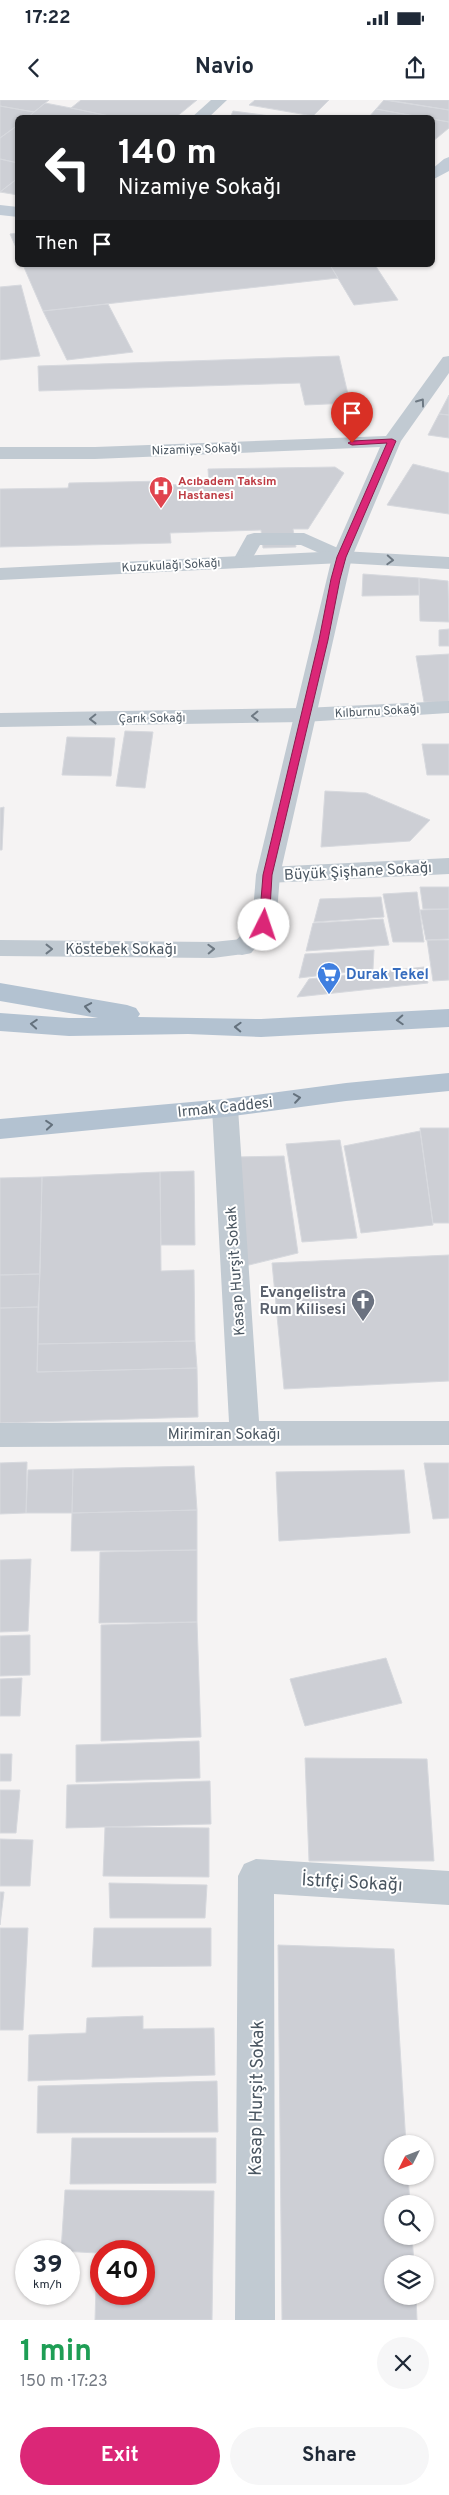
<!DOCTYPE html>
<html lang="en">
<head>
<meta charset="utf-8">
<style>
  :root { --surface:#fff; --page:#f6f6f7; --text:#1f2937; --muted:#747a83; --accent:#db2777 }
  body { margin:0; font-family:Overpass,sans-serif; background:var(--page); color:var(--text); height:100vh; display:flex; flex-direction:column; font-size:19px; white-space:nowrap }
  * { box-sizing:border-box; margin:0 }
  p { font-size:16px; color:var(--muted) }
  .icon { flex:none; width:28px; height:28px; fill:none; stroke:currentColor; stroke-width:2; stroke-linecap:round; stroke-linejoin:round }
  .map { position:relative; height:2220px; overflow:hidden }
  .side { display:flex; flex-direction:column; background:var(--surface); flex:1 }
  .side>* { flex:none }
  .hud { position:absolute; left:15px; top:15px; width:420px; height:152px; border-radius:8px; box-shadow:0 1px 4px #0004; background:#202124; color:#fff; overflow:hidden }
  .needle { width:32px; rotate:228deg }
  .fabs { position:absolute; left:384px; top:2035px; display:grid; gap:10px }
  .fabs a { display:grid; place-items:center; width:50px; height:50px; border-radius:50%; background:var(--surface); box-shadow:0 1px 4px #0004; font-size:25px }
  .speed { position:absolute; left:15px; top:2140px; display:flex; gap:10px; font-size:25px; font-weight:700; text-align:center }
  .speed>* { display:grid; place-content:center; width:65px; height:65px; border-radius:50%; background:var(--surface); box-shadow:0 1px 4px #0004; line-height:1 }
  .speed small { font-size:12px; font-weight:400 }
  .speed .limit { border:8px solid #d22; background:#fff; color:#111 }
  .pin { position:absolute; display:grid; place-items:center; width:42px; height:42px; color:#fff; margin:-51px -21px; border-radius:50% 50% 50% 0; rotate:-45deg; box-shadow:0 0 5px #0007 }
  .pin .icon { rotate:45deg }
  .me { position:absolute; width:55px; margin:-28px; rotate:4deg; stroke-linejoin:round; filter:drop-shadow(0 0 4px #0008) }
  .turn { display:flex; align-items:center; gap:18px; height:105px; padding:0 20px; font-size:22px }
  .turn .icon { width:65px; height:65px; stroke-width:2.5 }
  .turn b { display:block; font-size:35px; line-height:42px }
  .then { display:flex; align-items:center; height:48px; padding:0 20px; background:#0003; gap:10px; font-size:19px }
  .round { display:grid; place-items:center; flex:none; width:52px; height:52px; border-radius:26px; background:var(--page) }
  .head { display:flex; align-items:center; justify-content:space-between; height:85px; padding:0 20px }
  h1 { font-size:30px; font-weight:700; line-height:38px; color:#1e9e55 }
  .action { display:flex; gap:10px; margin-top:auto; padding:10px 20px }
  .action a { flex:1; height:58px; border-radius:30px; background:var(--accent); color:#fff; font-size:20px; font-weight:700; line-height:58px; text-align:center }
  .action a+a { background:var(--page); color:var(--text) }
  .status { display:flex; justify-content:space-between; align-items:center; height:35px; padding:0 25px; background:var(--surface); direction:ltr }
  .status svg { height:14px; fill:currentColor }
  header { display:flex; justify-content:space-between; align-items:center; height:65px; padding:0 20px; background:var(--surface); font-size:22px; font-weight:700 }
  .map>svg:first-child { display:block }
  .building { fill:#cdcfd5; stroke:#d7d9de; fill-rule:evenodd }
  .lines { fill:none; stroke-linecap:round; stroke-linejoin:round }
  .service { fill:#c1cad2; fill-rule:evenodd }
  .pedestrian { fill:#c1cad2; fill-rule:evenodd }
  .minor { fill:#c1cad2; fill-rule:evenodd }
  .tertiary { fill:#c1cad2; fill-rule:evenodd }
  .secondary { fill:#c1cbd6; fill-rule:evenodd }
  .primary { fill:#b3c2d1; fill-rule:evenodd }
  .oneway { stroke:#6e7983 }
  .oneway2 { stroke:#64717d }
  .route { fill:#db2777; stroke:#8e194d }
  .labels { text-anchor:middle; stroke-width:4; stroke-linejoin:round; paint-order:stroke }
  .far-street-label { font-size:12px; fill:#4a5661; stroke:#fff }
  .far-health-label { font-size:12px; font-weight:bold; fill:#be3a42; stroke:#fff; text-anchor:start }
  .street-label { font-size:15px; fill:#4a5661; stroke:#fff }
  .shop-label { font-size:15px; font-weight:bold; fill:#366cbe; stroke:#fff; text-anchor:start }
  .worship-label { font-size:15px; font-weight:bold; fill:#5b616d; stroke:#fff; text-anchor:end }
  .near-street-label { font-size:18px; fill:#4a5661; stroke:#fff }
</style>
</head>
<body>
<div class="status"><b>17:22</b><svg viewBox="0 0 49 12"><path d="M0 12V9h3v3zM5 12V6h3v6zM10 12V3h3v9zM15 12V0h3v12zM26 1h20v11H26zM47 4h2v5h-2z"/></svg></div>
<header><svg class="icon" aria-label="back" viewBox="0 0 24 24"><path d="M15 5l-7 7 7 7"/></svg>Navio<svg class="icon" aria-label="share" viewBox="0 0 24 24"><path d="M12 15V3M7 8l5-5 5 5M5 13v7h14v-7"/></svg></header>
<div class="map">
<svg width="449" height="2220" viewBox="0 0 449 2220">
  <rect width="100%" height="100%" fill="#f5f3f3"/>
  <path class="building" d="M0,0H49L34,12L0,6Z
    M81,0H197L175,18H119L71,8Z
    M255,0H329L313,16L249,5Z
    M384,0L449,10V22L376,9Z
    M388,0H449V10Z
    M45,3L71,8L119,18H27Z
    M0,6L34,12L27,18H18V25L0,38Z
    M376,9L424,18H368Z
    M233,11L285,18H230Z
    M432,19L449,22V28L432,42Z
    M18,25V63L0,59V38Z
    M0,59L18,63V78L0,92Z
    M18,78V95L0,92Z
    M18,133V152L10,134Z
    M23,165H330L338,178L43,211Z
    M330,165H375L398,200L354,205Z
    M21,185L40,256L0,260V187Z
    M108,204L133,252L67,260L43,211Z
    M339,256L350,303L305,305L300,283L39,291L38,266Z
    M449,295V315L439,314Z
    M439,314L449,315V338L428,335Z
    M413,364L449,373V414L387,405Z
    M335,367L344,373L308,429H293L296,447L263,448L261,430L170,433L171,443L0,447V389L68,388L69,383L166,381L167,385L209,384L208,369Z
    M363,474L419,478V495L362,496Z
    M419,478L448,481L449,522L420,521Z
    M449,529V546H439V530Z
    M449,554V603L424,602L416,556Z
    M125,631L153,632L145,688L116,686Z
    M67,637L115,638L111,676L62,675Z
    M422,644H449V675H427Z
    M325,691L366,693L430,720L410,741L321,747Z
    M4,707L2,750H0V708Z
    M420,787H449V809H423Z
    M417,792L424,842H393L383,794Z
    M381,797L384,817L314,822L320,799Z
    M449,809V839L426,840L420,810Z
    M383,819L389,845L306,851L313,823Z
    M427,840H449V880L433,881Z
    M374,850L373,869L299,878L305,854Z
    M424,867L428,883L297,897L309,879Z
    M420,1028H449V1123H433Z
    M420,1031L433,1125L361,1133L344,1046Z
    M340,1040L357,1138L302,1142L286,1044Z
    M284,1056L298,1153L245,1166L236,1057Z
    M194,1071L195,1145H161L160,1072Z
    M160,1072L161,1171L194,1170L195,1241L38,1244L42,1077Z
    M42,1077L40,1174L0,1175V1078Z
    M449,1155V1281L284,1289L272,1163Z
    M40,1174L38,1207L0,1208V1175Z
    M38,1207L37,1272L197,1268L198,1317L0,1323V1208Z
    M195,1241L197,1268L37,1272L38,1244Z
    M27,1362L26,1413L0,1414V1363Z
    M424,1363H449V1418L433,1419Z
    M194,1366L197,1410L72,1413L73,1369Z
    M73,1369L72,1413H26L28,1370Z
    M404,1370L410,1433L279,1441L276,1372Z
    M197,1410V1450L71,1451L72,1413Z
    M197,1450V1522L99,1523L100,1452Z
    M31,1459L28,1531L0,1532V1460Z
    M197,1522L201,1637L101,1641V1525Z
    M30,1535V1575L0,1576V1536Z
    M386,1558L402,1603L305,1626L290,1579Z
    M22,1578L20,1616H0V1579Z
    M199,1641L200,1678L76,1682V1645Z
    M0,1654H12L11,1681H0Z
    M305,1658L427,1659L434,1761H309Z
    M210,1681L211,1724L66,1728L67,1685Z
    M0,1690H20L16,1733H0Z
    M105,1727L209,1728V1777L103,1776Z
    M0,1739L33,1740L30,1786H0Z
    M109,1783L207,1785L205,1818H110Z
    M0,1792H4L0,1825Z
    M0,1828H28L23,1930H0Z
    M94,1828H211V1866L92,1867Z
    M278,1845L394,1849L406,2044H392V2076H408L410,2104H392V2136H412L414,2164H392V2196H416L417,2220H282Z
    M143,1916V1929L214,1928L215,1975L28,1981L29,1935L86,1933L87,1918Z
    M217,1981L218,2032L37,2033L38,1986Z
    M72,2038H216V2083L70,2084Z
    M65,2090L214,2091L212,2220H95L97,2153L61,2151ZM101,2151H144V2194H101Z"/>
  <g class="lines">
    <path class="service" d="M254,433H304L349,453L351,457L349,461L342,463L301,445H260L248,466H234L232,462L247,435Z"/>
    <path class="pedestrian" d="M211,0H227L208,18H191Z"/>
    <path class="minor" d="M342,451L449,457V469L342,463L0,480V468Z
      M449,601V613L304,622L0,627V613L304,608Z
      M449,758V774L268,783L260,780L256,775L260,770L268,767Z
      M242,839L251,841L254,847L251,853L213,858L0,856V840L213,842Z
      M225,999L234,1001L238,1008L259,1321H449V1345L0,1347V1323L229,1322L212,1008L216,1001Z
      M256,1759L449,1771V1805L274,1794L275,2220H235L238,1776L244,1764Z"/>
    <path class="tertiary" d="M449,256V273L401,341L352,457L280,775L276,825L251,853L242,855L233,853L230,847L252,823L256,775L332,457L380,347L95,359H0V347H95L386,336L443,257Z"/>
    <path class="secondary" d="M449,57V71L432,80V69L444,59Z
      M0,105L18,107V117L0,115Z"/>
    <path class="primary" d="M0,883L127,905L136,908L140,914L138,917L261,919L449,909V927L261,937L188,934L69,936L0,931V913L69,918H98L0,901Z
      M449,973V991L346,1001L225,1017L0,1039V1019L225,999L346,983Z"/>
  </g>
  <defs><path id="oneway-chevron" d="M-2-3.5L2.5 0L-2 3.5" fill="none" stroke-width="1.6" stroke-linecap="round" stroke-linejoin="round" transform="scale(1.25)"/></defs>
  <g class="oneway">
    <use href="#oneway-chevron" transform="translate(421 302) rotate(-54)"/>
    <use href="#oneway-chevron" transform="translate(390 460) rotate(3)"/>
    <use href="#oneway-chevron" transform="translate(255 616) rotate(179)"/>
    <use href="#oneway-chevron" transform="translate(93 619) rotate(179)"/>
    <use href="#oneway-chevron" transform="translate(49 849)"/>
    <use href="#oneway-chevron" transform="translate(211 849) rotate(-2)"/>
  </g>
  <g class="oneway2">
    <use href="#oneway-chevron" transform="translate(88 907) rotate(-170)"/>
    <use href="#oneway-chevron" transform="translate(400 920) rotate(177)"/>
    <use href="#oneway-chevron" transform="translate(34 924) rotate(-176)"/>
    <use href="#oneway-chevron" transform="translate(238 927) rotate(-178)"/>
    <use href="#oneway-chevron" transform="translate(297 998) rotate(-8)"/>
    <use href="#oneway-chevron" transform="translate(49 1025) rotate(-5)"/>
  </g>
  <path class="route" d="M392,339L396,341L346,457L340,479L328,540L272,775L269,825L264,829L259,825L263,775L319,540L331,479L337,457L387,343L352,345L348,343L352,341Z"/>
  <defs>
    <g id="hospital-pin" transform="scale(1.25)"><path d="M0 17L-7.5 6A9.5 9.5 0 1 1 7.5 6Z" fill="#e0444e" stroke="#fff"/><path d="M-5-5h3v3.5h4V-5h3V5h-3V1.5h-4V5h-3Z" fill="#fff"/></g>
    <g id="supermarket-pin" transform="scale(1.25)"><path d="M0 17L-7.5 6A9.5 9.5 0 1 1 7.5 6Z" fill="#3f7fe0" stroke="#fff"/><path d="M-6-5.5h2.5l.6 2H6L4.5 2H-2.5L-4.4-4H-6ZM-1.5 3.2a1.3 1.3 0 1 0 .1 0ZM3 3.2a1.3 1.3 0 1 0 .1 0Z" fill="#fff"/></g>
    <g id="church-pin" transform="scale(1.25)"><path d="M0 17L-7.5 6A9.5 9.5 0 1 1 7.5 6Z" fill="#6b7280" stroke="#fff"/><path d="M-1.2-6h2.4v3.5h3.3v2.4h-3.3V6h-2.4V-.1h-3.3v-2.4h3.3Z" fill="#fff"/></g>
  </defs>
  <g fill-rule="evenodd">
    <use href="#hospital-pin" x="161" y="388"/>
    <use href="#supermarket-pin" x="329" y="874"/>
    <use href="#church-pin" x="363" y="1201"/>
  </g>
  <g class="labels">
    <g class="far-street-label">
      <text transform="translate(196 349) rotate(-2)" y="4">Nizamiye Sokağı</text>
      <text transform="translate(171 465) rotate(-3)" y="4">Kuzukulağı Sokağı</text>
      <text transform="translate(377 611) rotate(-3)" y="4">Kılburnu Sokağı</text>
      <text transform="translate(152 618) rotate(-1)" y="4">Çarık Sokağı</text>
    </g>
    <g class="far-health-label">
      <text x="178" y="385">Acıbadem Taksim<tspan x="178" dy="14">Hastanesi</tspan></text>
    </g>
    <g class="street-label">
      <text transform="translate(358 771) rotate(-3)" y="5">Büyük Şişhane Sokağı</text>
      <text x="121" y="854">Köstebek Sokağı</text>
      <text transform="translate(225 1007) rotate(-6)" y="5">Irmak Caddesi</text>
      <text transform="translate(235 1171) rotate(-94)" y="5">Kasap Hurşit Sokak</text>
      <text x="224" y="1339">Mirimiran Sokağı</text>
    </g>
    <g class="shop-label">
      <text x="346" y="879">Durak Tekel</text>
    </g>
    <g class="worship-label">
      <text x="346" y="1197">Evangelistra<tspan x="346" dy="17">Rum Kilisesi</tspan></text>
    </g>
    <g class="near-street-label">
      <text transform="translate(352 1782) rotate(3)" y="6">İstıfçi Sokağı</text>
      <text transform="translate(256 1998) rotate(-89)" y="6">Kasap Hurşit Sokak</text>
    </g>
  </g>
</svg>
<div class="fabs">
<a><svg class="needle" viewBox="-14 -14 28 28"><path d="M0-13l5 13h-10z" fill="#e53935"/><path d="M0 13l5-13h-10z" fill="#747a83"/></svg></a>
<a><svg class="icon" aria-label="search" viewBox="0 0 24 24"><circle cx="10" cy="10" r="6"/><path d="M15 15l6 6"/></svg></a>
<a><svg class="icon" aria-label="layers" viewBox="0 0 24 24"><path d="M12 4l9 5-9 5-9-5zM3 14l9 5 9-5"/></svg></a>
</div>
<div class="speed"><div>39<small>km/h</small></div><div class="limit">40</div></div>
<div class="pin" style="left:352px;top:343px;background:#d93025"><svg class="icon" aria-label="arrive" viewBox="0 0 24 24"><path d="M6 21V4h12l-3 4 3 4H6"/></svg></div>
<svg class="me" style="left:264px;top:825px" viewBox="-20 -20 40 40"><circle r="19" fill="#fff"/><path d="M0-13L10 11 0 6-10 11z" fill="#db2777"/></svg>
<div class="hud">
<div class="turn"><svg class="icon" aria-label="left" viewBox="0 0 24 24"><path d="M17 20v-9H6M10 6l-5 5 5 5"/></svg><div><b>140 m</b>Nizamiye Sokağı</div></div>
<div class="then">Then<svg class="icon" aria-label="arrive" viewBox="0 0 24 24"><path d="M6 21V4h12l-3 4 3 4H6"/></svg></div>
</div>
</div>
<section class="side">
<div class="head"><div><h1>1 min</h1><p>150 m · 17:23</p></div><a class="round"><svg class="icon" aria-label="close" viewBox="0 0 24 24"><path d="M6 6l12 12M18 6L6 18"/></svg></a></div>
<div class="action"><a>Exit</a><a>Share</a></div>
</section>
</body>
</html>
